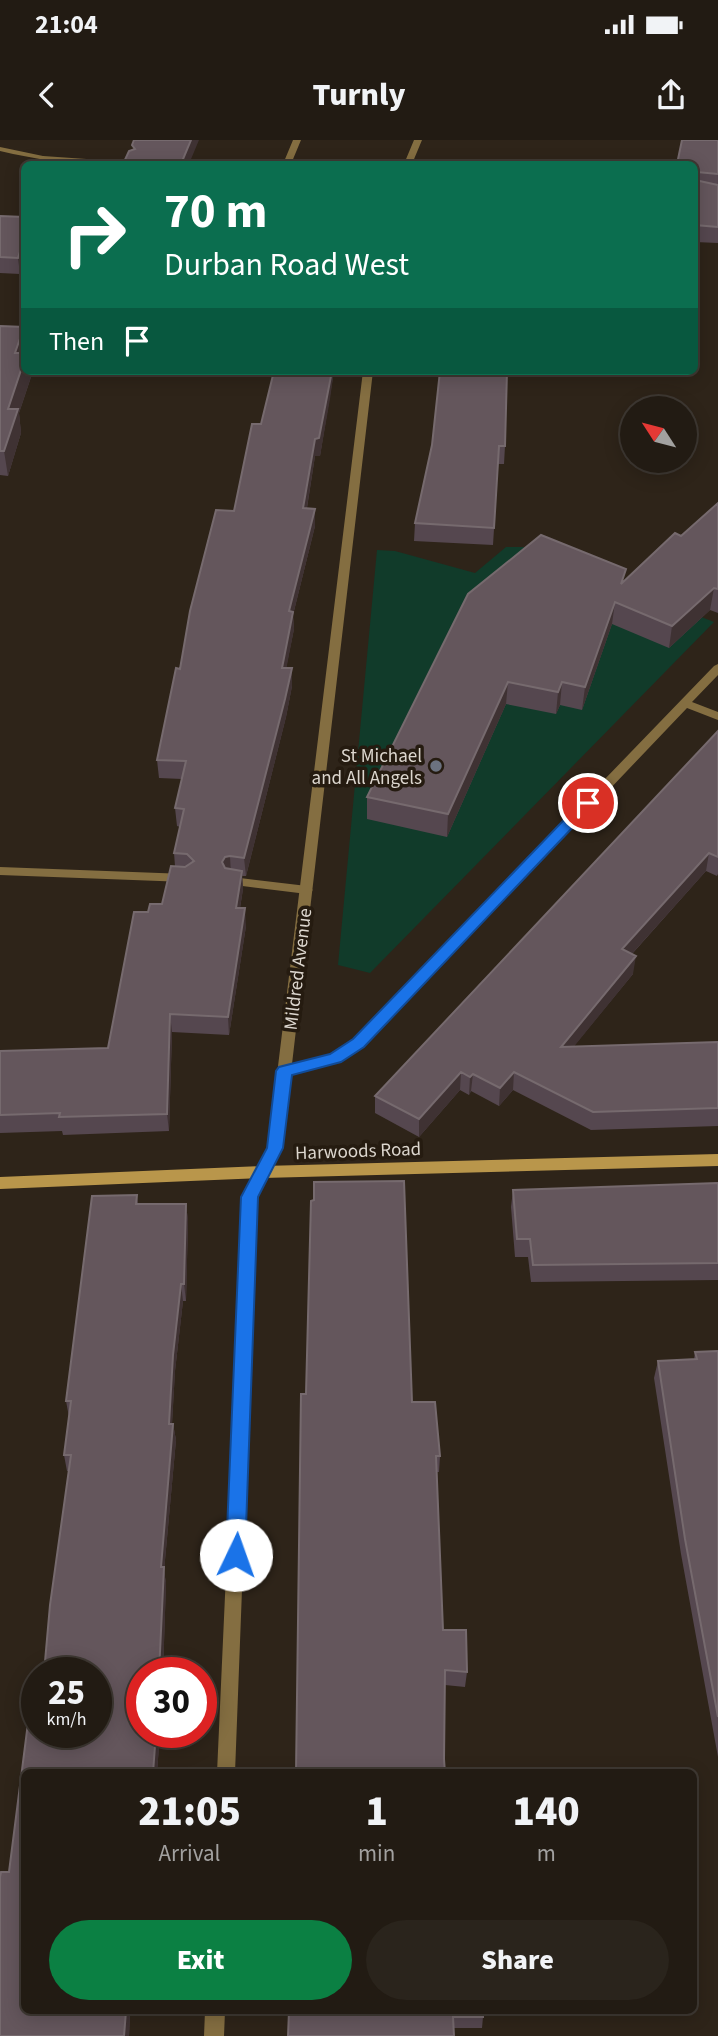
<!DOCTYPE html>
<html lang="en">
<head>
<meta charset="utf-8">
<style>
  :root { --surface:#221b13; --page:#2a241c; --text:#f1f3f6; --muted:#a2a1a0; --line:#3f3933; --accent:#0b8043 }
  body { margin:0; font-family:"Source Sans 3",sans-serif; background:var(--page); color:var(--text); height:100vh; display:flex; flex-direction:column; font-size:26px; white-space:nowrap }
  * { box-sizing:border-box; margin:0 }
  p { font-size:23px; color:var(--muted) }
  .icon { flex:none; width:38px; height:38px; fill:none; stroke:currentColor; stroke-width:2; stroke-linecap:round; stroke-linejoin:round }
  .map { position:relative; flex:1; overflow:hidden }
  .panel { position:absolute; left:21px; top:1629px; width:676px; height:245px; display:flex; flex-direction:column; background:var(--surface); border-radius:10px; box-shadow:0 4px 18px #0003,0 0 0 2px var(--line) }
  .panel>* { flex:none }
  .banner { position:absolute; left:21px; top:21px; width:677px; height:214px; border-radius:10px; box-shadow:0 4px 18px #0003,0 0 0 2px var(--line); background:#0b6e4f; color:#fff; overflow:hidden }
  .needle { width:46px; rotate:306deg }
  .controls { position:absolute; left:620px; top:256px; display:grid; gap:14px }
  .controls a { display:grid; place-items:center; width:77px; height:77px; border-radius:50%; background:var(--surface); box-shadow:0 4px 18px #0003,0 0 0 2px var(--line); font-size:35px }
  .speed { position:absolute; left:21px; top:1517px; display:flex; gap:14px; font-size:35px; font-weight:700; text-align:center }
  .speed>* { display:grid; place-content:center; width:91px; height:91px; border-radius:50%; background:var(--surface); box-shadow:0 4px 18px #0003,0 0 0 2px var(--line); line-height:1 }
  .speed small { font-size:18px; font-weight:400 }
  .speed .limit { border:10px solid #d22; background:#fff; color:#111 }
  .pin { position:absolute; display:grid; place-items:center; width:60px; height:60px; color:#fff; margin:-30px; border:4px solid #fff; border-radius:50%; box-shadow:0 2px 7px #0007 }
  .me { position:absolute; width:77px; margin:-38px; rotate:3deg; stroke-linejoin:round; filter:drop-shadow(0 0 5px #0008) }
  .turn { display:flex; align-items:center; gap:24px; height:147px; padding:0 28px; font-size:32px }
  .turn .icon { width:91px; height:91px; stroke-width:2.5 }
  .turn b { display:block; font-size:49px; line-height:60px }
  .then { display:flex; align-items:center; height:66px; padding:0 28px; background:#0003; gap:14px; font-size:26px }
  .eta { display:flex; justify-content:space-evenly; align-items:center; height:119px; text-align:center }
  .eta b { font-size:42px; font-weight:800; line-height:49px }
  .primary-button { display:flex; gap:14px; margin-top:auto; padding:14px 28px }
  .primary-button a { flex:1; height:80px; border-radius:42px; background:var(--accent); color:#fff; font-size:28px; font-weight:800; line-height:80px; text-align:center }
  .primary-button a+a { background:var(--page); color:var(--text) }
  .status { display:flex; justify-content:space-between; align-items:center; height:49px; padding:0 35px; background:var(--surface); direction:ltr }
  .status svg { height:19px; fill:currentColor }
  header { display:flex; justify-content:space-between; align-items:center; height:91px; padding:0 28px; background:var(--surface); font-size:32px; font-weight:800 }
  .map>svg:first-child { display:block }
  .green { fill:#113b2a }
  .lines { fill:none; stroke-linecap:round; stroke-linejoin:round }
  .lane { fill:#846e41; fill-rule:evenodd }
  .street { fill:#846e41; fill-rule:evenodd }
  .secondary { fill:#b9964b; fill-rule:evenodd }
  .wall { fill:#55474f }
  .shaded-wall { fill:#3f3233 }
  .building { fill:#64565c; stroke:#766a6e; stroke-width:2 }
  .route { fill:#1a73e8; stroke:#114b97; stroke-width:2 }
  .worship-dot { fill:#6b7280; stroke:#251b10; stroke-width:2.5 }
  .labels { text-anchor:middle; stroke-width:7; stroke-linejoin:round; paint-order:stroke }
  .poi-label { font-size:19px; fill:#dcd6ce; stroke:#251b10; text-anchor:end }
  .street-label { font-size:19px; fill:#dcd6ce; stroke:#251b10 }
</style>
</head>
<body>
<div class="status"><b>21:04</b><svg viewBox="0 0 49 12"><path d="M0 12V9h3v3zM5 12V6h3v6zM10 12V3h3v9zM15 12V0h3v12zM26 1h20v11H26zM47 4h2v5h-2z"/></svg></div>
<header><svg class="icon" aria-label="back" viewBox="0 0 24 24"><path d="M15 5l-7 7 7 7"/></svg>Turnly<svg class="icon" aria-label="share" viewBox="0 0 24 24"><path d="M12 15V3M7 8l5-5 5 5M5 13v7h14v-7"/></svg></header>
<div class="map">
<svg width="718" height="1896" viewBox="0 0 718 1896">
  <rect width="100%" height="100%" fill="#2e2419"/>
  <path class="green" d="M506,407H523L714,482L370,833L338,825L377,410L395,411L475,433Z"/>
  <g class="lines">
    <path class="lane" d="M293,0H301L291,24H283Z
      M414,0H422L412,24H404Z
      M0,727L186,734L192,738L186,742L0,735Z
      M232,737L307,746L313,750L307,754L227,744L226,741L227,738Z"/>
    <path class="street" d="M0,7L43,16L130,22L134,24C90,28 43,21 0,11Z
      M363,231H373L292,924L331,914L354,899L714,526L718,524V535L692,562L718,572V580L687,568L364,907L340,922L291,934L282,1008L257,1057L235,1633H217L243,1057L268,1008Z
      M205,1871H225L224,1896H204Z"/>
    <path class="secondary" d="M718,1014V1026L263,1038L0,1049V1037L263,1026Z"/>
  </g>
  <path class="wall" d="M718,0V103L695,102V24Z
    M0,76L24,77L20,134L0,133Z
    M0,186L24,187V231H30L31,237L19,273L21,293L8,336L0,335Z
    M274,231H334L320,316H315L307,368L315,369V386L293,475L294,489L286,528L292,546L286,577L246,736H242L243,749L240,768L246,786L229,895L172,892L169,991L63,995L62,991L0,993V911L108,908L148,772L162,764L175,726L174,713L180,687L177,686L175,668L182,639L159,638L157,620L180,529L234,371L261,284Z
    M432,305L505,306L504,324H498L493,405L414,401L415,383Z
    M718,363V473L710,470L669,508L612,484L582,570L560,565L556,574L506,564L447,697L367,679V657L625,441L681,396Z
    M718,591V734L717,736L706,731L632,814L633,834L573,907L718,902V986L591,990L513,950L499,966L471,951L469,955L460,950L419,997L375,973V956Z
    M718,1043V1140L531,1142L528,1117H515L511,1067L513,1050Z
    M137,1055L138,1064H186L188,1081L186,1161H183L175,1231L172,1284H173L176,1300L164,1431L166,1443L163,1533H142V1592H160L157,1633H24V1871H130L129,1896H0V1737L1,1732H9L30,1567H37V1592H96V1533H44L50,1465L69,1331H67L64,1315L69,1277L66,1261L92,1056Z
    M718,1211V1617L681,1414L654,1238L658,1221L694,1219L695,1212Z
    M306,1254L412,1262L440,1316L439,1332H437L443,1490L467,1532L465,1547L445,1545Z
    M289,1871L483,1877L482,1888H453Z"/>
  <path class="shaded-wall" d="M191,0H199L189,24H181Z
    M24,99V122L20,134L18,118Z
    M24,187V218L15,213Z
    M24,221V231H30L31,237L19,273L21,293L8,336L4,311L8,269Z
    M332,231H334L330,259L320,316H315L304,386L303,368L315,299Z
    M315,369V386L293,475L294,489L283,546L282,528L289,471Z
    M714,448L710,470L669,508L672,486Z
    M615,462L612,484L582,570L585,547Z
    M292,528V546L286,577L246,736L244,718Z
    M508,542L506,564L447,697L448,674Z
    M562,542L560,565L556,574L558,552Z
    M709,713L706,731L620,827L622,809Z
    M230,716L231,734L226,735L222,722L225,717Z
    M242,731L243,749L237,786L236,768Z
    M245,768L246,786L229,895L228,877Z
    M636,816L633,834L559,925L561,907Z
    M170,874L172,892L169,991L167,974Z
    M461,932L460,950L419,997V979Z
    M514,932L513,950L499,966L500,948Z
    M473,934L471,951L469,955L470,937Z
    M186,1064L188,1081L186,1161L184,1144Z
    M181,1144L183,1161L175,1231L171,1300L169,1284L173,1215Z
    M173,1284L176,1300L164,1431L166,1443L163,1533H159L161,1427Z
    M156,1592H160L157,1633H153Z
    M126,1871H130L129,1896H124Z"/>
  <path class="building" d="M134,0H191L181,24H123L129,11L135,9L132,5Z
    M682,0H718V34L697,32L695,39V24H677Z
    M695,40L718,45V87L695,85Z
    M0,76L24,77V99L18,118L0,117Z
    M0,186L24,187L15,213H24V221L8,269H18L4,311H0Z
    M274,231H332L319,298L315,299L303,368L315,369L289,471L293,472L282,528H292L285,559L244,718L230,716L225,717L222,722L225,728L242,731L236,768H245L228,877L170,874L167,974L59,977L60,973L0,975V911L108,908L134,772H148L150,764H162L171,726L185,727L194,721L187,714L174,713L184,669L175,668L186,621L157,620L176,528L180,529L190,471L216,370L234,371L252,284H261Z
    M440,231H507L505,306H499L494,388L415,383L432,305Z
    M718,363V449L714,448L672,486L615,462L585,547L562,542L558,552L508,542L448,674L367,657L468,454L541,395L626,429L621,444L675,393L681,396Z
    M718,591V717L709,713L622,809L636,816L561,907L718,902V968L593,972L514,932L500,948L473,934L470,937L461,932L419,979L375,956Z
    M404,1041L412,1262H435L440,1316H436L443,1490H466L467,1532L445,1530L444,1619L445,1633H296L301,1254H306L311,1061L314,1060V1042Z
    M718,1043V1123L533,1125L530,1099H517L513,1050Z
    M137,1055L136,1064H186L184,1144H181L173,1215L169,1284H173L161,1427H164L159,1533H142V1592H156L153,1633H24V1871H126L124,1896H0V1737L1,1732H9L30,1567H37V1592H96V1533H44L50,1465L71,1315H64L71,1261H66L92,1056Z
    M718,1211V1577L685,1399L658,1221L697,1219L695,1212Z
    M289,1871H483V1877H453L454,1896H288Z"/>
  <path class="route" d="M588,658L593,660V666L364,907L341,922L292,935L283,1008L258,1057L245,1415L243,1421L236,1424L229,1421L226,1415L241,1057L267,1008L276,931L279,927L330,914L353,899L583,660Z"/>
  <circle class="worship-dot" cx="436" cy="626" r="7"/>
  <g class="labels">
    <g class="poi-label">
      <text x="422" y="622">St Michael<tspan x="422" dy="22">and All Angels</tspan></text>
    </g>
    <g class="street-label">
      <text transform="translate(297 829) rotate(-83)" y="7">Mildred Avenue</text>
      <text transform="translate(358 1010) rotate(-2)" y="7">Harwoods Road</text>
    </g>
  </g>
</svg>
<div class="controls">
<a><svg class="needle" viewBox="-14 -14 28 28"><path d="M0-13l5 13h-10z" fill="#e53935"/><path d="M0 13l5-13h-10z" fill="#a2a1a0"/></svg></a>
</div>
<div class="speed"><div>25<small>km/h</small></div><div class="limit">30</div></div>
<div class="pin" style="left:588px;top:663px;background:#d93025"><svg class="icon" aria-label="arrive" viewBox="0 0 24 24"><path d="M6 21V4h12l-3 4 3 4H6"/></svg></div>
<svg class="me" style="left:236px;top:1415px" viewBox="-20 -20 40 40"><circle r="19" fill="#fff"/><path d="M0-13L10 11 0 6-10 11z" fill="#1a73e8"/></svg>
<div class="banner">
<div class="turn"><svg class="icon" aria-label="right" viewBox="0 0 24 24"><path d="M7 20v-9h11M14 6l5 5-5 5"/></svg><div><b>70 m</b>Durban Road West</div></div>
<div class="then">Then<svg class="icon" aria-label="arrive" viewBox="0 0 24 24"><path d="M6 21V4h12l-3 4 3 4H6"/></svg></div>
</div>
<section class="panel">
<div class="eta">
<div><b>21:05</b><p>Arrival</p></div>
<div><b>1</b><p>min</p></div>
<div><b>140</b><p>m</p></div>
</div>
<div class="primary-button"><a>Exit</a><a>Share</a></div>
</section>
</div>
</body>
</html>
